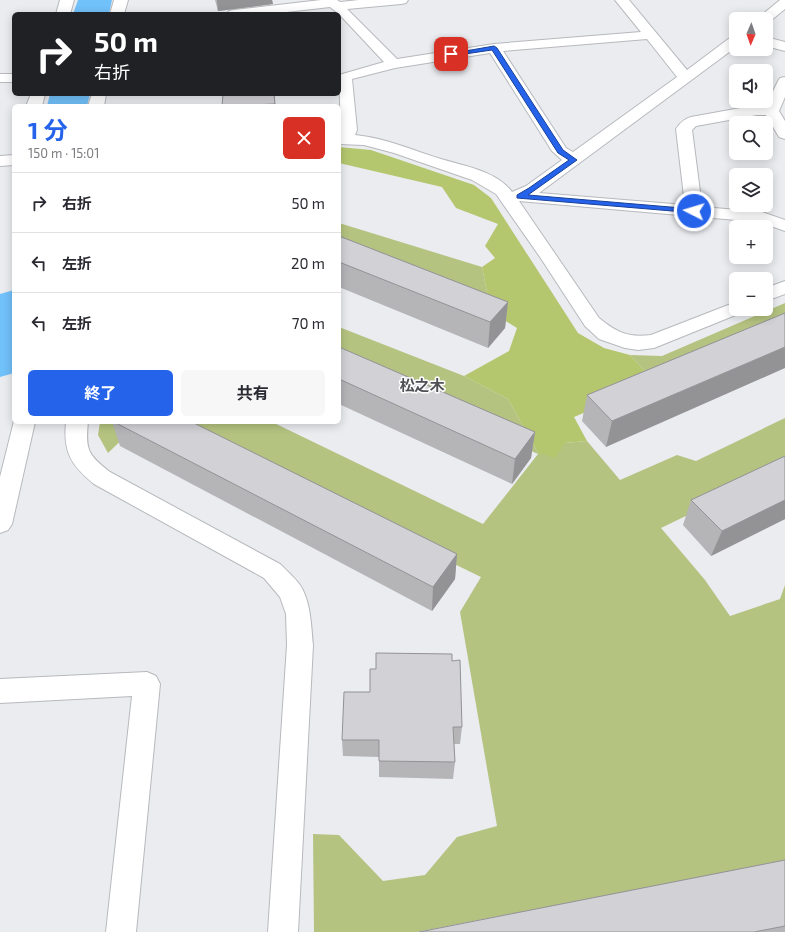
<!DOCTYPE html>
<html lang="ja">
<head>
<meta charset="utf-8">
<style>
  :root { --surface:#fff; --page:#f7f7f7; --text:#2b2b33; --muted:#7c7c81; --line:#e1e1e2; --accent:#2563eb }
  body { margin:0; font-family:"Exo 2","Noto Sans JP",sans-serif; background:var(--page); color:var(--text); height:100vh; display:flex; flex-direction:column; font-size:15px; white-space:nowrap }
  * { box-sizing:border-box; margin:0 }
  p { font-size:13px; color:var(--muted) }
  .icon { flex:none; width:22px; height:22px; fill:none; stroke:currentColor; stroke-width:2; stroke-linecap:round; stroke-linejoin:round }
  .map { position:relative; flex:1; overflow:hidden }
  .sheet { position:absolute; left:12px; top:104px; width:329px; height:320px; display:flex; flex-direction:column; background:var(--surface); border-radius:6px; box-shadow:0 2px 10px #0003 }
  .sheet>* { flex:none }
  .hud { position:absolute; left:12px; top:12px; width:329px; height:84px; border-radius:6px; box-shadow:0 2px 10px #0003; background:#202124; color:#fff; overflow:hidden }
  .needle { width:26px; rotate:182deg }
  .buttons { position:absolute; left:729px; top:12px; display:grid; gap:8px }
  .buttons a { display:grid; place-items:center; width:44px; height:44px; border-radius:6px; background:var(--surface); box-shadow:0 2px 10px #0003; font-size:20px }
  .pin { position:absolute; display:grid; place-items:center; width:34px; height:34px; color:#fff; margin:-17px; border-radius:8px; box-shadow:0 2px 6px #0006 }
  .me { position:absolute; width:44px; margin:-22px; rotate:275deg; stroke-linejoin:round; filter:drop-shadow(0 0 3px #0008) }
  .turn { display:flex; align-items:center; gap:14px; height:84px; padding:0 16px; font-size:18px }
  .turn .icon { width:52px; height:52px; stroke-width:2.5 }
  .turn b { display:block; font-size:28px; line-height:34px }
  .round { display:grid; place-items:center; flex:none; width:42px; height:42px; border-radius:6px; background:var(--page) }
  .head { display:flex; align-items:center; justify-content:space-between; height:68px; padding:0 16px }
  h1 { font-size:24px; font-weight:700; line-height:30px; color:var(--accent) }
  .primary-button { display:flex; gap:8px; margin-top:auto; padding:8px 16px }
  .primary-button a { flex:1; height:46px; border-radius:6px; background:var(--accent); color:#fff; font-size:16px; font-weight:700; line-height:46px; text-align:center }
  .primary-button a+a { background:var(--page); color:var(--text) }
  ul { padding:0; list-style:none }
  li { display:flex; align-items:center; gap:12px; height:60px; padding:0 16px; border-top:1px solid var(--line) }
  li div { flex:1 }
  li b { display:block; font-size:15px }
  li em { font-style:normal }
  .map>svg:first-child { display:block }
  .green { fill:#b4c380 }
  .forest { fill:#b4c76f }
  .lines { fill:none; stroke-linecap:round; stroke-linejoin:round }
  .river { fill:#71c1fa; fill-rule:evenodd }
  .minor-casing { stroke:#b7b9bd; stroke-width:2 }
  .minor { fill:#fff; fill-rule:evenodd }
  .wall { fill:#b5b4b7 }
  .shaded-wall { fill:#939295 }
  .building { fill:#d2d1d5; stroke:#939295 }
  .route { fill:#2563eb; stroke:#184099 }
  .labels { text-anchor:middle; stroke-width:3; stroke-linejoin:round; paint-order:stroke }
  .quarter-label { font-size:15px; font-weight:bold; fill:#4f5155; stroke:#fff }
</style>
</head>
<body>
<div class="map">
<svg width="785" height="932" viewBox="0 0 785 932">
  <rect width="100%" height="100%" fill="#eaecf0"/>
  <path class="green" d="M339,223L482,267L491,312L339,255Z
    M785,303V328L641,389L645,371L630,355L662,356Z
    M339,327L464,376L508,399L538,453L565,443L587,441L620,480L677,455L696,461L785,418V468L661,528L705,580L730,616L780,599L785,585V861L417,932H314L313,834L339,835L383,881L425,875L457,837L497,826L460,612L481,577L162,422H272L483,524L538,454L339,366Z
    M100,422H140L108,453L98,435Z"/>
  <path class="forest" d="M339,147L371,150L474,185L491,198L578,333L604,348L630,355L645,371L641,389L574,417L587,441L565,443L555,458L538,453L508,399L464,376L509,351L517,328L491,312L482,267L495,258L485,246L498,224L456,208L442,187L339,163Z"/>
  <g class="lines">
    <path class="river" d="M78,0H112L109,14H73Z
      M50,94H90L87,106H47Z
      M14,290V373L0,377V294Z"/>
    <g class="minor-casing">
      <path id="minor" d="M60,0H74L70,14H56Z
        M114,0H128L124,14H110Z
        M321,0H337L340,2L359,0H408L406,3L401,4L347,9L397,59L494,44L641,32L615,0H629L687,70L731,37L736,36V47L539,193L685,205L676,129C680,123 684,119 691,117L757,105L766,106L778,81L780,78L785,77V97L779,111L785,121V139L779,137L766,115H757L696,126L692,130L702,207L762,212L785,220V231L759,222L519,201L599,318C616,332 628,338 651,335L736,302V309H745L743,312L654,348L638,350L625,348L599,339L585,326L540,257L496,194L472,180L394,153L364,145L339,144V134L341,130L339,75L384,62L339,14L330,7L269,14H227L229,11L234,10ZM647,39L677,77L573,152L566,148L503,51ZM490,53L552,151L562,160L526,186L512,192C497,171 464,166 441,159C412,150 385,138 355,135L357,130L352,79L395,68Z
        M780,0H785V9L769,22L766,23V19H757Z
        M766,37L785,42V51L766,46Z
        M0,74H14V82H0Z
        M31,94H45L42,106H26Z
        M92,94H106L104,106H88Z
        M14,155V165L0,166V156Z
        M785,281V294L766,301V288Z
        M14,421L35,422L12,524L8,530L0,533V477Z
        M66,422H88C85,450 88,455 110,472L280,564C287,571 294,577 300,585C311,602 311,625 313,645L298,932H268L287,645L286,614L280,597L264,578L94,484C71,465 63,452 66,422Z
        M147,672L156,676L160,684L136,932H106L132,696L0,703V679Z"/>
    </g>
    <use href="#minor" class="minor"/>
  </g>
  <path class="wall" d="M215,0H272L273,4L218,11Z
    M275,94V106H222Z
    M339,236L508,302L505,328L488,348L339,287Z
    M785,313L606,447L582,421L587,395Z
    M339,347L535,432L531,458L512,484L339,404Z
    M112,422H114L457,554L455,579L432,611L120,446Z
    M785,456V519L711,556L683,525L691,500Z
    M452,661L462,727L460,744H454L455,762L453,779L379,777V757L343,756L342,740L370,692L376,669Z
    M785,860V932H419Z"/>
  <path class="shaded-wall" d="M217,0H272L273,4L218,11Z
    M508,302L505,328L488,348L490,322Z
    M785,347V368L606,447L612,421Z
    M535,432L531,458L512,484L515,459Z
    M785,500V519L711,556L722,531Z
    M457,554L455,579L432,611L433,587Z"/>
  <path class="building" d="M223,94H274L275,104L222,106Z
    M339,236L508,302L490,322L339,262Z
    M785,313V347L612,421L587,395Z
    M339,347L535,432L515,459L339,379Z
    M114,422H192L457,554L433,587Z
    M785,456V500L722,531L691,500Z
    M376,653L452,654V661L460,660L462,727H453L455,762L379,761V740H342L344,692H370V669H376Z
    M785,860V926L754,932H419Z"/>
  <path class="route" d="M494,46L497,48L563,150L577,160L528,195L694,209L696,210V213L517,198V195L529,188L569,160L558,153L492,50L451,56L448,54Z"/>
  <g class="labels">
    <g class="quarter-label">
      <text x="422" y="391">松之木</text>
    </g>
  </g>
</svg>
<div class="buttons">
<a><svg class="needle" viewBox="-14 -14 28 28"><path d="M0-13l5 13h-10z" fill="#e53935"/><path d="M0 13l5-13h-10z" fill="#7c7c81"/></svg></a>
<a><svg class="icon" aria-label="sound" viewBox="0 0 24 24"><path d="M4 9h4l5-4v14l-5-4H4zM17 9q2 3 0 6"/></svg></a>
<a><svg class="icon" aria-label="search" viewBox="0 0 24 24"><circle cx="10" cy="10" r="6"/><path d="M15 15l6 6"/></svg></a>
<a><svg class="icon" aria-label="layers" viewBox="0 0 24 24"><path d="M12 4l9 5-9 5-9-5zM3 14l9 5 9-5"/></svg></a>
<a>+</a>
<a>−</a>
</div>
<div class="pin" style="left:451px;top:54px;background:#d93025"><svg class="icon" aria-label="arrive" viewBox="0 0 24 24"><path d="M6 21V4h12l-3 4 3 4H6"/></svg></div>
<svg class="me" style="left:694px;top:211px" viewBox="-20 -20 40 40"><circle r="17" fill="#2563eb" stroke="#fff" stroke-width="3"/><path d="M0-11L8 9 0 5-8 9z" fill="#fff"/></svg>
<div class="hud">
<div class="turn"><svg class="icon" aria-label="right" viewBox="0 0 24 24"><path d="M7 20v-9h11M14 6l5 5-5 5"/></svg><div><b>50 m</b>右折</div></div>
</div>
<section class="sheet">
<div class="head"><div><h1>1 分</h1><p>150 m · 15:01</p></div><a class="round" style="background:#d93025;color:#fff"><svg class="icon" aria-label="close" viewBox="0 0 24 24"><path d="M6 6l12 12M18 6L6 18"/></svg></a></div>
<ul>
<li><svg class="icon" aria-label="right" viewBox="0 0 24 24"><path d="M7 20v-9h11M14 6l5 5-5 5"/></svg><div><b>右折</b></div><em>50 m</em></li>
<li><svg class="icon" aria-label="left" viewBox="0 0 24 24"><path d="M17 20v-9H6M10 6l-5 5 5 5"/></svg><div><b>左折</b></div><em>20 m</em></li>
<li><svg class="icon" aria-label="left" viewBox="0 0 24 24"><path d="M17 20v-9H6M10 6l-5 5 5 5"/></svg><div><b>左折</b></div><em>70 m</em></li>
</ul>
<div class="primary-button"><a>終了</a><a>共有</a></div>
</section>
</div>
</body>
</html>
